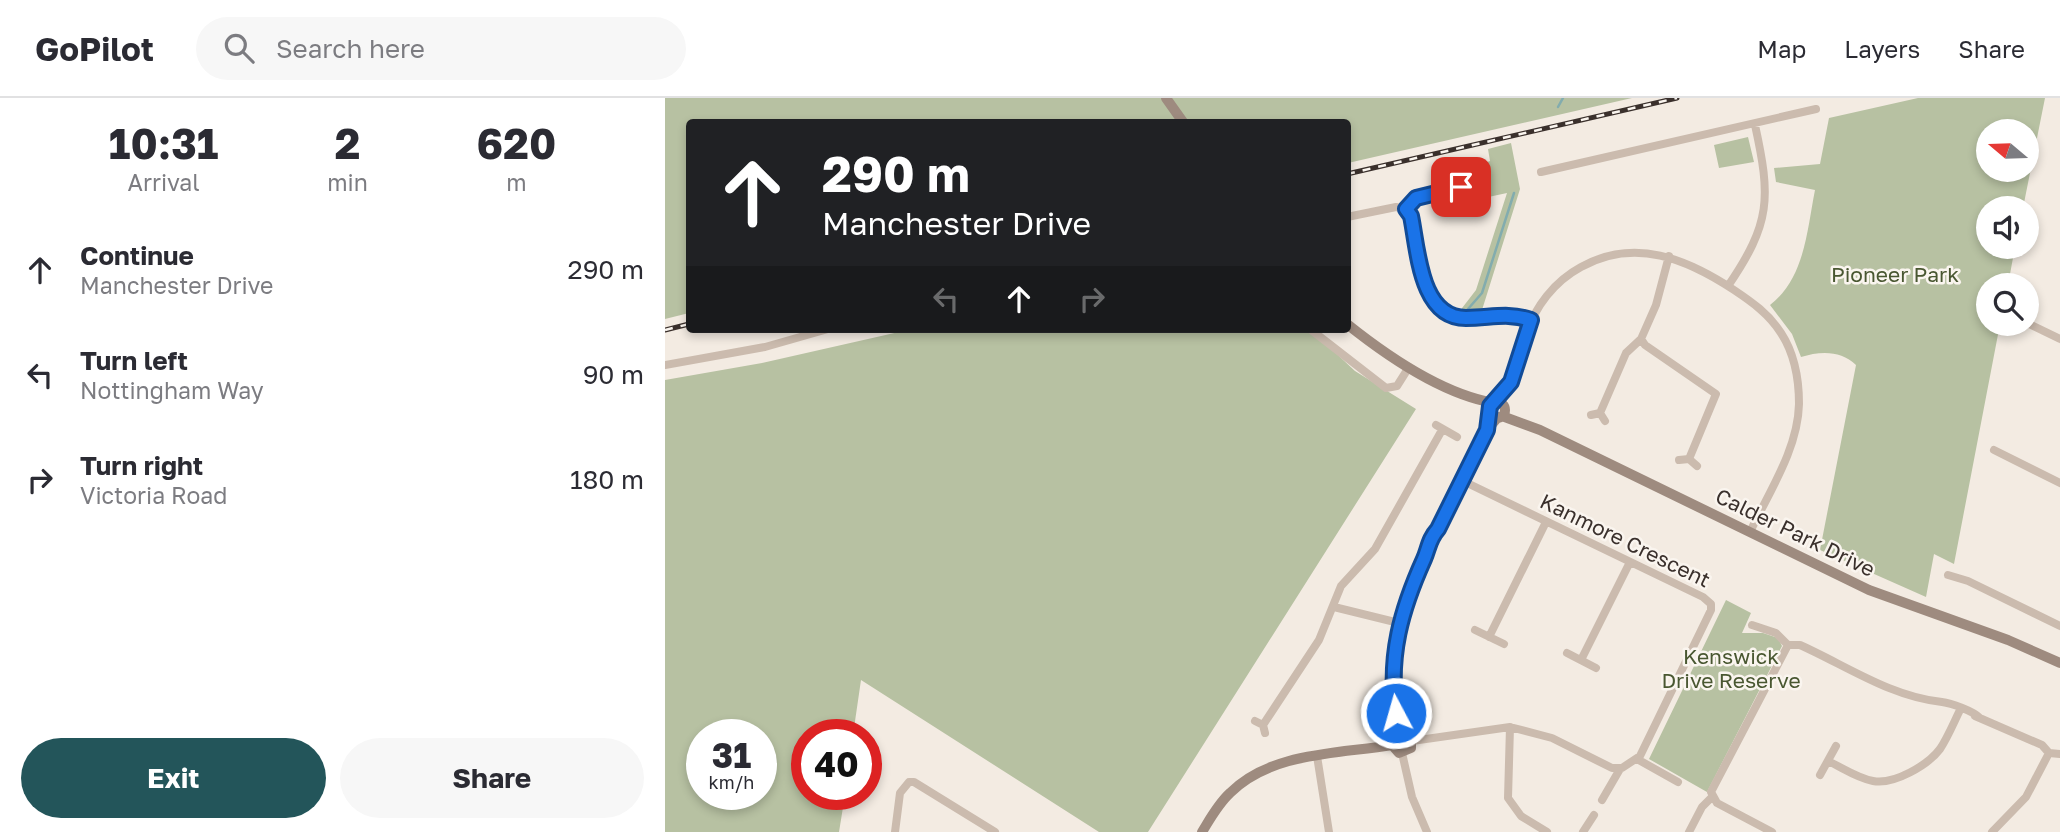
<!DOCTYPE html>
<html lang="en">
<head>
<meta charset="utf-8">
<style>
  :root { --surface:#fff; --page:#f7f7f7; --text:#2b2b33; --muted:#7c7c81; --line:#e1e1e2; --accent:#23555a }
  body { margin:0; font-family:"Golos Text",sans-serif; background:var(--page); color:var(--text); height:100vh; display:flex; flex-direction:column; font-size:26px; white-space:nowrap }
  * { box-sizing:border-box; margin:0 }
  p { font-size:23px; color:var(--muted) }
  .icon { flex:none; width:38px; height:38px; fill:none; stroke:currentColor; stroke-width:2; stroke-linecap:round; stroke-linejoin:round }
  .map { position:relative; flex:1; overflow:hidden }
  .side { display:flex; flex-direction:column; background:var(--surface); width:665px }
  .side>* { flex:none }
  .banner { position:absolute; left:21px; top:21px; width:665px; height:214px; border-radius:7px; box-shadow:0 4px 10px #0003; background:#202124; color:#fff; overflow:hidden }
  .needle { width:46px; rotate:289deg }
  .fabs { position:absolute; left:1311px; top:21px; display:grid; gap:14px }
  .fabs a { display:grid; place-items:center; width:63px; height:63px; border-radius:50%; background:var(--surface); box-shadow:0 4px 10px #0003; font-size:35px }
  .speed { position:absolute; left:21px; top:621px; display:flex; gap:14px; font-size:35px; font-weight:700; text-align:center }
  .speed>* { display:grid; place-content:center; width:91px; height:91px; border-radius:50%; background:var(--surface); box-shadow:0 4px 10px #0003; line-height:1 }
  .speed small { font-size:18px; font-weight:400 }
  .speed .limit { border:10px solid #d22; background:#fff; color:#111 }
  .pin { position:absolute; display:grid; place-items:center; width:60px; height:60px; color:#fff; margin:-30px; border-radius:14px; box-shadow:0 4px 10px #0006 }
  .me { position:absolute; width:77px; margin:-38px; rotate:354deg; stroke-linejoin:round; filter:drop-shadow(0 0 5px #0008) }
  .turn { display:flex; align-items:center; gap:24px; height:147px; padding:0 21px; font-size:32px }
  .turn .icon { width:91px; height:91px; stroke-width:2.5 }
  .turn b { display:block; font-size:49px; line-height:60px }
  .lanes { display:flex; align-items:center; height:66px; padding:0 21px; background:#0003; justify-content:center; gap:35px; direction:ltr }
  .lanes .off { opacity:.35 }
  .eta { display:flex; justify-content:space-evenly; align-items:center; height:119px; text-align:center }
  .eta b { font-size:42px; font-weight:700; line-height:49px }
  .action { display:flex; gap:14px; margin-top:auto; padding:14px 21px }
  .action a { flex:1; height:80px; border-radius:42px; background:var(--accent); color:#fff; font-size:28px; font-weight:700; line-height:80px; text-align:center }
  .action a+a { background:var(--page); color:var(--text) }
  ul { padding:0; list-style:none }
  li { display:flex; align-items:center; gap:21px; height:105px; padding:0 21px }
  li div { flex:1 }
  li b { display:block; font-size:26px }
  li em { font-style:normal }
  header { display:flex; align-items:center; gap:42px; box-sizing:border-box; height:98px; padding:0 35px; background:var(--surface); border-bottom:2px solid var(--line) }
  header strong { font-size:33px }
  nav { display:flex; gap:38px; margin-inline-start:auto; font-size:24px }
  .search { width:490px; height:63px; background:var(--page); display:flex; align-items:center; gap:18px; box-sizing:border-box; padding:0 24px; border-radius:38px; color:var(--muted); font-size:26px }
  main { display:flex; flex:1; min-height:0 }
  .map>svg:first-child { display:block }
  .green { fill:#b7c1a2; fill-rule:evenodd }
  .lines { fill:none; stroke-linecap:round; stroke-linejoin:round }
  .stream { stroke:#82acae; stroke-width:2.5 }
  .street { stroke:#cbbbae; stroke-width:8 }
  .secondary { stroke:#9e8b7f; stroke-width:10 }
  .rail-casing { stroke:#3a302c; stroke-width:5 }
  .rail { stroke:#faf5ef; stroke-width:2.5; stroke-dasharray:8; stroke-linecap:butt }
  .route-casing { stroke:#114b97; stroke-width:18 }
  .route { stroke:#1a73e8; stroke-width:12 }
  .labels { text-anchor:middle; stroke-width:5; stroke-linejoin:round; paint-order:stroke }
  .park-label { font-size:21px; fill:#495731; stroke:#faf5ef }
  .street-label { font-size:21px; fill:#3a302c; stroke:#faf5ef }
</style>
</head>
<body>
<header>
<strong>GoPilot</strong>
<div class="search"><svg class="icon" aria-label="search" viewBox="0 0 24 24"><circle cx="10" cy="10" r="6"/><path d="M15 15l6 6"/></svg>Search here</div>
<nav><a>Map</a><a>Layers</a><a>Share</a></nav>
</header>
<main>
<section class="side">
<div class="eta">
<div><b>10:31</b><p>Arrival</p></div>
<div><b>2</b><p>min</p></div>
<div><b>620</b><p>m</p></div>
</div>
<ul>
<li><svg class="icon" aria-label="ahead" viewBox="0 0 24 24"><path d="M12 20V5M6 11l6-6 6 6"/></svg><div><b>Continue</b><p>Manchester Drive</p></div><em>290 m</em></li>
<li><svg class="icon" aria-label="left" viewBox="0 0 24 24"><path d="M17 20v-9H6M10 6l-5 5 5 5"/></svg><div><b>Turn left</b><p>Nottingham Way</p></div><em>90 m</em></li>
<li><svg class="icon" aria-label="right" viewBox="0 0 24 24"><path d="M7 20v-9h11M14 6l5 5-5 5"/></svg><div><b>Turn right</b><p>Victoria Road</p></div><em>180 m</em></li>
</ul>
<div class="action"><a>Exit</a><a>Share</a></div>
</section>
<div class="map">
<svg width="1395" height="734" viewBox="0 0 1395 734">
  <rect width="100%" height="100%" fill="#f3ebe2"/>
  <path class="green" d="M0,0H499L515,24H24V215L0,221Z
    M504,0H967L683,65L682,24H521Z
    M1253,0H1380L1358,110H1323V149H1350L1343,187H1323V226H1335L1289,466L1269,456L1261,499L1155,452L1191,267C1176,252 1155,253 1136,259L1127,236L1105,207C1140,180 1142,132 1150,92L1111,84L1109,70L1155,66L1164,20ZM1323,33H1362V72H1323Z
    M1083,39L1089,64L1054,70L1049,47Z
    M846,45L855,91L817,212L794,214L811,192L842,95L814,101L808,69L825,63L823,51Z
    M247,231H645L690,273L751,311L483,734H434L196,582L188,637H142V696L180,697L174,734H0V282L97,265ZM37,637H96V696H37Z
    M1061,502L1086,515L1077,535H1098L1113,540L1117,548L1042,694L984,661Z"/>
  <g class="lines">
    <path class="stream" d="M893,9L898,0
      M803,211L817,195L849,95"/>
    <path class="street" d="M876,74L1151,11
      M741,111L746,118C753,151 755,220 801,220C826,220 842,214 866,222
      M741,111L751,100L811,86
      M682,119L731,109L741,111
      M1004,158L991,207L976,241L980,247L1051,296L1024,361
      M1063,188C1106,125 1106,100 1090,27
      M1362,225L1395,241
      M645,231L721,290L732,288L744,269
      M0,267L100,249L163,231
      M830,304C850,287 853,261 861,238C869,209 890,183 916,169C970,139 1022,161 1069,192C1087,204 1104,216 1116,235C1129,255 1134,282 1134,306C1133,351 1104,394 1085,434
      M935,315L961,255L976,241
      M926,317L935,315L940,323
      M771,327L792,339
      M1329,352L1395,385
      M1014,362L1024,361L1032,368
      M1283,477L1303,483L1395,528
      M669,509L734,525
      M1087,527L1111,535L1123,547
      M810,532L839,546
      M824,539L881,424
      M902,555L931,570
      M916,562L965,464
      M1310,618L1377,647L1384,655L1395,656
      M590,623L598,627L600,635
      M598,627L654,542L676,488L710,451L777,332
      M845,629L843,700L856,718L882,734
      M747,643L845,629L887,640L947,670H957L975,658L1046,512V506L1038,499L798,383
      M737,655L747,699L762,734
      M652,658L664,734
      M972,661L1013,684
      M1163,663C1178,670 1192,680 1208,683C1229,687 1263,667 1275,651C1283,639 1289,624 1295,612
      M1155,677L1171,648
      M937,702L955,671
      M230,734L235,695L244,684H249L330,734
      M918,734L929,717
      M1024,734L1037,709L1046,700
      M1107,734L1052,705L1046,694L1123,547H1135C1180,567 1226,599 1277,604C1286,605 1308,613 1315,620
      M1327,734L1361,699L1384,655"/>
    <path class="secondary" d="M501,0L518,24
      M682,226C722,258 777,296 829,305
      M824 312a8 8 0 1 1 16 0a8 8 0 1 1-16 0Z
      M837,318L875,332L1204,492L1343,542L1395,565
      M734,635C723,561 730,527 759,460C764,449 765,441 773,431L822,332L833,319
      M727,647L734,655L746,650V640L734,635
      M537,734C545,721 553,706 565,695C606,654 673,656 727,647"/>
    <g class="rail-casing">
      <path id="rail" d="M682,76L1012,0
        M0,232L24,226"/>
    </g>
    <use href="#rail" class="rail"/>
  </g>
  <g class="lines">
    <g class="route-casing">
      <path id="route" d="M731,615C723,558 736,512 759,461C764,449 764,441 773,431L822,332L825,308L846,284L866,222C842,214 826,220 801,220C755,220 753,152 746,118L741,111L751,100L796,89"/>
    </g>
    <use href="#route" class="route"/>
  </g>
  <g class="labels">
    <g class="park-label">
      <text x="1230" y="184">Pioneer Park</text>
      <text x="1066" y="566">Kenswick<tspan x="1066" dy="24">Drive Reserve</tspan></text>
    </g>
    <g class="street-label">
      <text transform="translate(1130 435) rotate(26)" y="7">Calder Park Drive</text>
      <text transform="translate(960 443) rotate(26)" y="7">Kanmore Crescent</text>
    </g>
  </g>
</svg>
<div class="fabs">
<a><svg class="needle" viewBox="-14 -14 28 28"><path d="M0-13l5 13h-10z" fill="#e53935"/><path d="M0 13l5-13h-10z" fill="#7c7c81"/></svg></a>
<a><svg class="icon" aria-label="sound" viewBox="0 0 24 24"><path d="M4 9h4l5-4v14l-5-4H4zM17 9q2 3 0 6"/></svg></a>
<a><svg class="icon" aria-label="search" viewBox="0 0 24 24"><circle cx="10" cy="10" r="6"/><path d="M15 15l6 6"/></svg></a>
</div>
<div class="speed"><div>31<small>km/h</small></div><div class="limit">40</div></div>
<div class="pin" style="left:796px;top:89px;background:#d93025"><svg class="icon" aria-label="arrive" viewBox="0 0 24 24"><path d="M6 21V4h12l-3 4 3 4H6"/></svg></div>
<svg class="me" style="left:731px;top:615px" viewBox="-20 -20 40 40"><circle r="17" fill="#1a73e8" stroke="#fff" stroke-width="3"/><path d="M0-11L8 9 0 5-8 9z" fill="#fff"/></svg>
<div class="banner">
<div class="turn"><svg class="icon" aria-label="ahead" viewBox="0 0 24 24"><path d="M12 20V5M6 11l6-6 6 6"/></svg><div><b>290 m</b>Manchester Drive</div></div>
<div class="lanes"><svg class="icon off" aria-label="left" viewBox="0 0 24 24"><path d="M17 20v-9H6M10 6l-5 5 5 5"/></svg><svg class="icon" aria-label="ahead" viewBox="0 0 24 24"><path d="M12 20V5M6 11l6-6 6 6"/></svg><svg class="icon off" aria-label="right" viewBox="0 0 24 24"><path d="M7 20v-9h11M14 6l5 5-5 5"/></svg></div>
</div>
</div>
</main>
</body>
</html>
